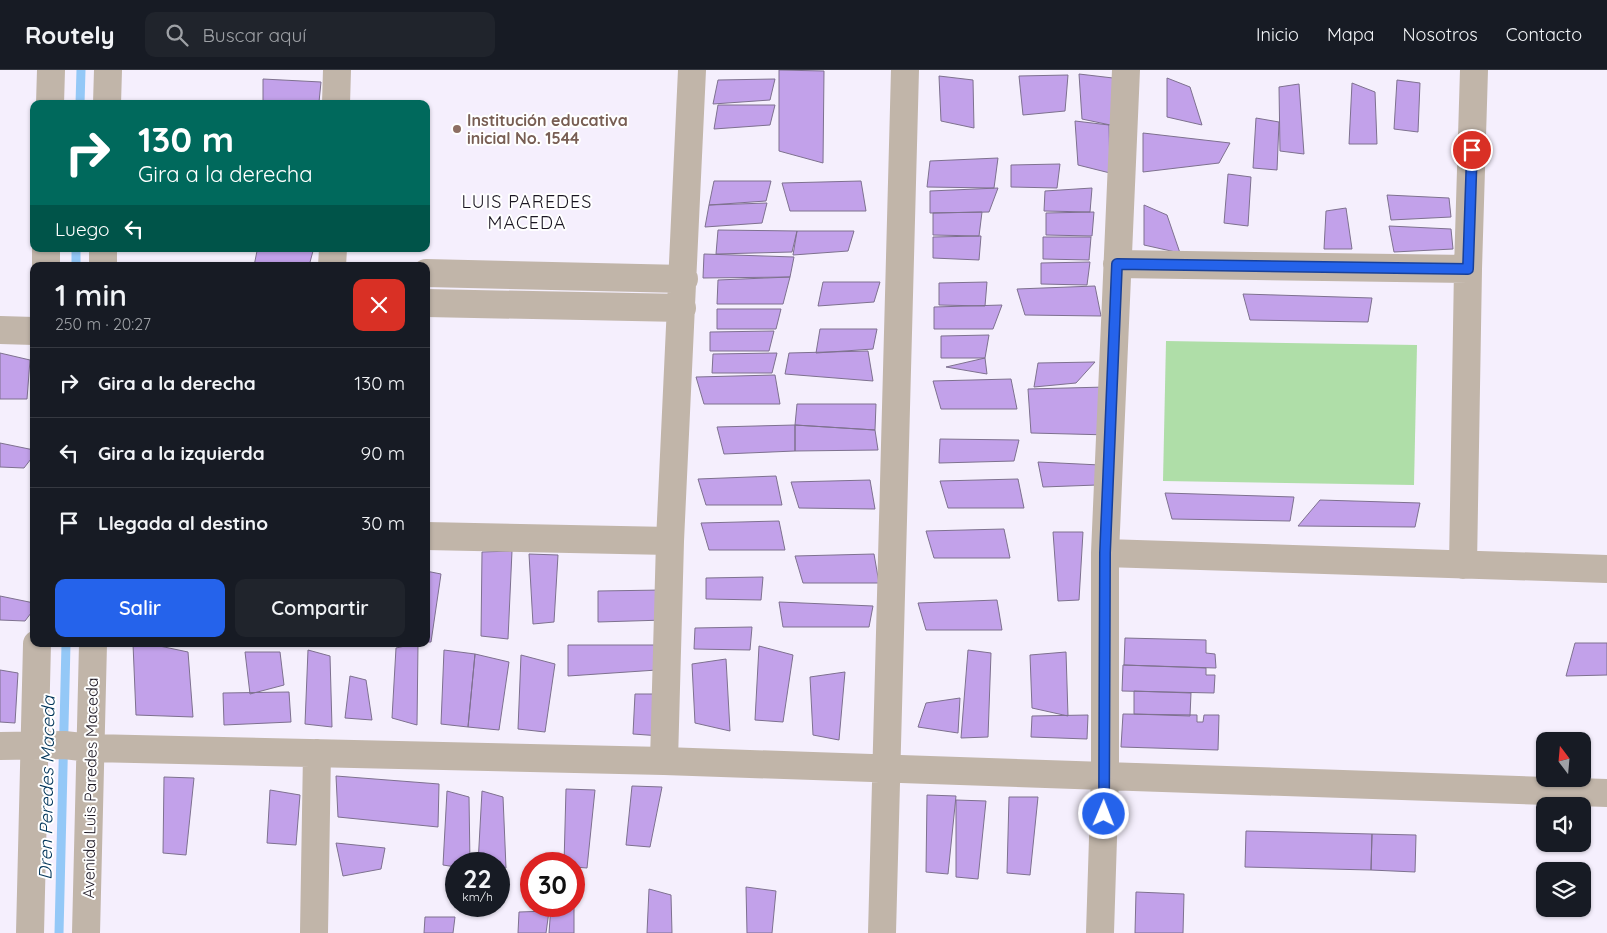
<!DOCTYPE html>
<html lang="es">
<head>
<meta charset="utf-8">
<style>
  :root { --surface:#171b24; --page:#20242c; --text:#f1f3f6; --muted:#9ea1a6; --line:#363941; --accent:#2563eb }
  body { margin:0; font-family:Quicksand,sans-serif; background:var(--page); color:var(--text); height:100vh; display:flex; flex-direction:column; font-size:19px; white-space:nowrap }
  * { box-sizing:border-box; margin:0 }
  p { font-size:16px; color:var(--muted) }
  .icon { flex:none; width:28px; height:28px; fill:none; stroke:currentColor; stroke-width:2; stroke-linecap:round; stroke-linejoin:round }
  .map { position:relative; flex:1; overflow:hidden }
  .details { position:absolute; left:30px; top:192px; width:400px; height:385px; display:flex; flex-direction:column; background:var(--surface); border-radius:10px; box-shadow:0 1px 4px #0004 }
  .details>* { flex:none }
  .top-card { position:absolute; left:30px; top:30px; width:400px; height:152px; border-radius:10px; box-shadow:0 1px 4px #0004; background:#00695c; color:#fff; overflow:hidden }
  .needle { width:32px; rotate:344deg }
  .tools { position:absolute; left:1536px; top:662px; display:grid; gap:10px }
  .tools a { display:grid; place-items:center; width:55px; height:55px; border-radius:10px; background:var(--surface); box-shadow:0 1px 4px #0004; font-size:25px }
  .speed { position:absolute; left:445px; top:782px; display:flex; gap:10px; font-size:25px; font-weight:700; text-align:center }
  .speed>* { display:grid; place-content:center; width:65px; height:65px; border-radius:50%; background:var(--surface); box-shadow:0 1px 4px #0004; line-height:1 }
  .speed small { font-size:12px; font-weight:400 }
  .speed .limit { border:8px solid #d22; background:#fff; color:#111 }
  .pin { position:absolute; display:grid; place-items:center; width:42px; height:42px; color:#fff; margin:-21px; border:2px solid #fff; border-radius:50%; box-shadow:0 1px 5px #0007 }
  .me { position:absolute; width:55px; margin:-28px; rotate:1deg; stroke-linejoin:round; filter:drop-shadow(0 0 4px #0008) }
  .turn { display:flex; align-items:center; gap:18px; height:105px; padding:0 25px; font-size:22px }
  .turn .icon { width:65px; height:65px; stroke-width:2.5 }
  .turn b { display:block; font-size:35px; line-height:42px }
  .then { display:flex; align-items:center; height:48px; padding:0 25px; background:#0003; gap:10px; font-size:19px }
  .round { display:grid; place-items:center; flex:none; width:52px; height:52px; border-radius:10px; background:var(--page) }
  .headline { display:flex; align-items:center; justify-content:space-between; height:85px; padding:0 25px }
  h1 { font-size:30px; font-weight:600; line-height:38px }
  .cta { display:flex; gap:10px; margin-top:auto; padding:10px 25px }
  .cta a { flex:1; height:58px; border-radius:10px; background:var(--accent); color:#fff; font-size:20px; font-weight:600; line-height:58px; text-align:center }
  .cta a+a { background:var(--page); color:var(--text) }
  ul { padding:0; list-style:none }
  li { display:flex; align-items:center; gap:15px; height:70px; padding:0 25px; border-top:1px solid var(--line) }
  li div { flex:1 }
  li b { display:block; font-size:19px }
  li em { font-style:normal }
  header { display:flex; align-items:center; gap:30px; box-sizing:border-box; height:70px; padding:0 25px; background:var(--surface); border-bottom:1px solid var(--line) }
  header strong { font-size:24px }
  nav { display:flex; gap:28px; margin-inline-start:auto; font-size:18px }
  .search { width:350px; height:45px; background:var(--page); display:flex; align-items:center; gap:12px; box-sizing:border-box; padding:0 18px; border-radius:10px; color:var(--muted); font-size:19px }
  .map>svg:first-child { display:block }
  .green { fill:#afdea8 }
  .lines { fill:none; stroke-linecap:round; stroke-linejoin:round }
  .stream { stroke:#94c8f7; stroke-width:9 }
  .building { fill:#c2a1ea; stroke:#7e718f }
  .minor { stroke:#c1b5a9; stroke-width:28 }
  .route-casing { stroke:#184099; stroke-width:12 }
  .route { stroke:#2563eb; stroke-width:9 }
  .education-dot { fill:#8d6e63; stroke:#fff; stroke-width:2 }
  .labels { text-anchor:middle; stroke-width:4; stroke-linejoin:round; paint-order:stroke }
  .education-label { font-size:16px; font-weight:bold; fill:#785e54; stroke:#fff; text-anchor:start }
  .street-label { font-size:16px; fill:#1b1622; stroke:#fff }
  .neighbourhood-label { font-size:18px; letter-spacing:1px; fill:#1b1622; stroke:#fff }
  .water-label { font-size:18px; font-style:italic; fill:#003459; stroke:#fff }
</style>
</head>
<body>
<header>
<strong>Routely</strong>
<div class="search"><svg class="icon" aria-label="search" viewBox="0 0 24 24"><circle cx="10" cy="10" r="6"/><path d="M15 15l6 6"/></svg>Buscar aquí</div>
<nav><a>Inicio</a><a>Mapa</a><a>Nosotros</a><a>Contacto</a></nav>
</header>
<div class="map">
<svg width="1607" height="863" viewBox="0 0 1607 863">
  <rect width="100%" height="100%" fill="#f5effd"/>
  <path class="green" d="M1166,271L1417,275L1414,415L1163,411Z"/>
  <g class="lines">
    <path class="stream" d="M80,34L81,0
      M76,196V179
      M59,863L66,574"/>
  </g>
  <path class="building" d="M779,0L824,1L823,93L779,81Z
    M1079,4L1113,8L1115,56L1082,49Z
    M1068,5L1065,41L1023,45L1019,6Z
    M939,6L973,10L974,58L941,51Z
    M1167,8L1190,17L1202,55L1167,47Z
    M263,9L321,12L319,32L263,34Z
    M775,9L770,30L713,34L718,10Z
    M1397,10L1420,13L1418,62L1394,59Z
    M1352,13L1375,22L1377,74H1349Z
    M1299,14L1304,84L1280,81L1279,17Z
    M718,35H775L770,55L714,59Z
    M1256,48L1279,52L1277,100L1253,98Z
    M1075,51L1109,55L1110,103L1078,95Z
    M1143,63L1230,73L1219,93L1143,102Z
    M998,88L994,118L927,117L930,91Z
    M1060,94L1057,118L1011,117V95Z
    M1228,104L1251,107L1248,156L1224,153Z
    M714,111H771L766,131L709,135Z
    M861,111L866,141H790L782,113Z
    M998,118L989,142L930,143V121Z
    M1092,118L1090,142L1044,141L1045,121Z
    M1387,125L1449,128L1451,147L1391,150Z
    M767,133L762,153L705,157L709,135Z
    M1144,135L1167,145L1180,183L1144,175Z
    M1346,138L1352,179H1324L1326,141Z
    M982,142L979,166L933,165V143Z
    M1094,142L1092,166L1046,165V143Z
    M1389,156L1451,159L1453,179L1394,182Z
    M718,160L797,161L792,182L716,184Z
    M797,161H854L848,181L793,185Z
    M981,166L979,190L933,188V167Z
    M1043,167H1091L1089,190L1043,189Z
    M257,181H313L309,196H254Z
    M704,184L794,187L790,207L703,208Z
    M1090,192L1087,215L1041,214V193Z
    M790,207L783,234H717L718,210Z
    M823,212H880L874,232L818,236Z
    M987,212L985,236L939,235V213Z
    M1095,216L1101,246L1025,245L1017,219Z
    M1243,224L1372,228L1368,252L1250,250Z
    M1002,235L993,259H934V237Z
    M717,239H781L776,259H717Z
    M820,259H877L873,279L816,283Z
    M774,261L769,281H710V262Z
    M989,265L985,288H941V266Z
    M868,281L873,311L785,304L789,283Z
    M0,283L30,290L27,329H0Z
    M777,283L772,303H712L713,284Z
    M985,288L987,304L946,297Z
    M1095,292L1076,313L1034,317L1038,293Z
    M775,305L780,334H704L696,307Z
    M1011,309L1017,339H941L933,311Z
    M1106,317L1110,365L1031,363L1028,319Z
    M797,334H876L875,360L795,355Z
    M795,355V381L724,384L717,357Z
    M795,355L875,360L878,380L795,381Z
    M940,369L1019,370L1014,391L939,393Z
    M0,373L34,380V385L24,398L0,397Z
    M1038,392L1100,395L1097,415L1043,417Z
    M776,406L782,435H706L698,409Z
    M1018,409L1024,438H948L940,411Z
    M870,410L875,439L799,438L791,412Z
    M1165,423L1294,427L1290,451L1172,449Z
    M1320,430L1420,433L1415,457L1298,456Z
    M779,451L785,480H709L701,453Z
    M1004,459L1010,488H934L926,461Z
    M1053,462H1083L1079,530L1058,531Z
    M512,481L508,569L481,566L482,482Z
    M529,484L558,485L554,552L533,554Z
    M874,484L879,513H803L795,486Z
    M426,501L441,504L431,572H426Z
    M763,507L761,530L706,529V508Z
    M663,520L665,550L598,552V521Z
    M0,526L34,533V539L25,551L0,550Z
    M997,530L1002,560H926L918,533Z
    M779,532L873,536L869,557H783Z
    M752,557L750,580L694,579L695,558Z
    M1125,568L1206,570V583L1215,584L1216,598L1124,595Z
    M1575,573H1607V605L1566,606Z
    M133,574H150L188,582L193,647L136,645Z
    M414,574H418L417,655L392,648L396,578Z
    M568,575H659L657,600L568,606Z
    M759,576L793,585L783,652L755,650Z
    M308,580L330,586L332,657L305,654Z
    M444,580L475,584L468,657L441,654Z
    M968,580L991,583L988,667L961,668Z
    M245,582H280L284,615L250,624Z
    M1066,582L1068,646L1032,638L1030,585Z
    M475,584L509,592L499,660L468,657Z
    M521,585L555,594L545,662L518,659Z
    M726,589L730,661L695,653L692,594Z
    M1123,595L1206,598V605H1215L1214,623L1122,621Z
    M0,600L18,603L15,653L0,652Z
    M845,602L839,670L813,665L810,607Z
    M350,606L366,610L372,650L345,648Z
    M1134,621L1191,623L1190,646L1134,644Z
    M289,622L291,652L224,655L223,623Z
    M635,624H666L661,666L633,664Z
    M960,628L958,663L918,657L926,633Z
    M1123,644L1197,645V652H1203L1204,645H1219L1218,680L1121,677Z
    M1088,645L1087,669L1031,667L1032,646Z
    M336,706L439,714L438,757L338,747Z
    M164,707L194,708L186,785L163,783Z
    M632,716L662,717L650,777L626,775Z
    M566,719L595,720L587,798L574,797V794H564Z
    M270,720L300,725L296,775L267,773Z
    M447,721L469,727L470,794H456V797L443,795Z
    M482,721L503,727L506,798H499V794H478Z
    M927,725L956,726L948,804L926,802Z
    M1009,727H1038L1030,805L1007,803Z
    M956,730L986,731L978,809L956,807Z
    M1246,761L1372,764L1371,800L1245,797Z
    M1372,764L1416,765L1415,802L1371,800Z
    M336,773L385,778L381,799L343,806Z
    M746,817L776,821L772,863H747Z
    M649,819L671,825L672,863H647Z
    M1136,822L1184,824L1183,863H1135Z
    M551,836H574V863H549Z
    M549,841L546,863H518L519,842Z
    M425,847H455L453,863H424Z"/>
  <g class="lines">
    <path class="minor" d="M50,34L51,0
      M107,34L108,0
      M336,34L337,0
      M1117,194L1468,199
      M46,196V179
      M103,196V179
      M332,196L333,179
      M426,203L684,209
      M426,233L682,238
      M0,260L34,261
      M426,466L670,471
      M1105,483L1607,499
      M1463,495L1468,199L1474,0
      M0,676L64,675L91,678L664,691L1607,723
      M664,691L670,471L692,0
      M30,863L37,574
      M86,863L93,574
      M314,863L317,683
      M882,863L905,0
      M1100,863L1105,705V483L1126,0"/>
  </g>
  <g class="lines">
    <g class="route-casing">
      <path id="route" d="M1104,744L1105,483L1117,194L1468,199L1472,80"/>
    </g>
    <use href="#route" class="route"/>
  </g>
  <circle class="education-dot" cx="457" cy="59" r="5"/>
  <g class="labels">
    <g class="education-label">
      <text x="467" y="56">Institución educativa<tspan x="467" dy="18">inicial No. 1544</tspan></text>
    </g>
    <g class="street-label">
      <text transform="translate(90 718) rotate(-89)" y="6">Avenida Luis Paredes Maceda</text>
    </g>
    <g class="neighbourhood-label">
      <text x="527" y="138">LUIS PAREDES<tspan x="527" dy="21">MACEDA</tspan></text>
    </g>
    <g class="water-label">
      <text transform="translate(47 718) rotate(-89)" y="6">Dren Peredes Maceda</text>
    </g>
  </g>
</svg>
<div class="tools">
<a><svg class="needle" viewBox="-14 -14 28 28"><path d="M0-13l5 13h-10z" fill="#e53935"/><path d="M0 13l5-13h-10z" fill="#9ea1a6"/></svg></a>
<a><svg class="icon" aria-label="sound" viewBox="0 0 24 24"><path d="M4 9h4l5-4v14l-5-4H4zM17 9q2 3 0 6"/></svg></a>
<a><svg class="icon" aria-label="layers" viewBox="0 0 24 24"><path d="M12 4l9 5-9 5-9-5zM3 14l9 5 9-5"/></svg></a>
</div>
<div class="speed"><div>22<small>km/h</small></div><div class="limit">30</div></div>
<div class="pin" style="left:1472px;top:80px;background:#d93025"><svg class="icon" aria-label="arrive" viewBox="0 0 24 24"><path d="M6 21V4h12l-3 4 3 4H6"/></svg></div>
<svg class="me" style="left:1104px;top:744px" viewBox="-20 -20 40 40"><circle r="17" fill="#2563eb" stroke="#fff" stroke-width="3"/><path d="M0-11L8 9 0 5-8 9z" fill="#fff"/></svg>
<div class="top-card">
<div class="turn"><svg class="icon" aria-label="right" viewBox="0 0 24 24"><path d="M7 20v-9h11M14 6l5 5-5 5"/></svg><div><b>130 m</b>Gira a la derecha</div></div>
<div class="then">Luego<svg class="icon" aria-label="left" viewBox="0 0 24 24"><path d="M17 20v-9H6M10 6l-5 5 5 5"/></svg></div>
</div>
<section class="details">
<div class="headline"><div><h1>1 min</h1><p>250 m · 20:27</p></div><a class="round" style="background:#d93025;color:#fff"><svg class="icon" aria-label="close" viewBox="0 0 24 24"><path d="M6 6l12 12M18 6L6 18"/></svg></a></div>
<ul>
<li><svg class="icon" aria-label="right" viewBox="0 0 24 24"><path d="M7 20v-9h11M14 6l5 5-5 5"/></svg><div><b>Gira a la derecha</b></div><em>130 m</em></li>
<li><svg class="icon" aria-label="left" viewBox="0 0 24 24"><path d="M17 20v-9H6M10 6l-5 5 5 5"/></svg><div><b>Gira a la izquierda</b></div><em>90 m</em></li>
<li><svg class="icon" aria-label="arrive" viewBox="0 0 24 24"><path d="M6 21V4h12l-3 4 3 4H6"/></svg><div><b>Llegada al destino</b></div><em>30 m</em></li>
</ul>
<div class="cta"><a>Salir</a><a>Compartir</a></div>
</section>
</div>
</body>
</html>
